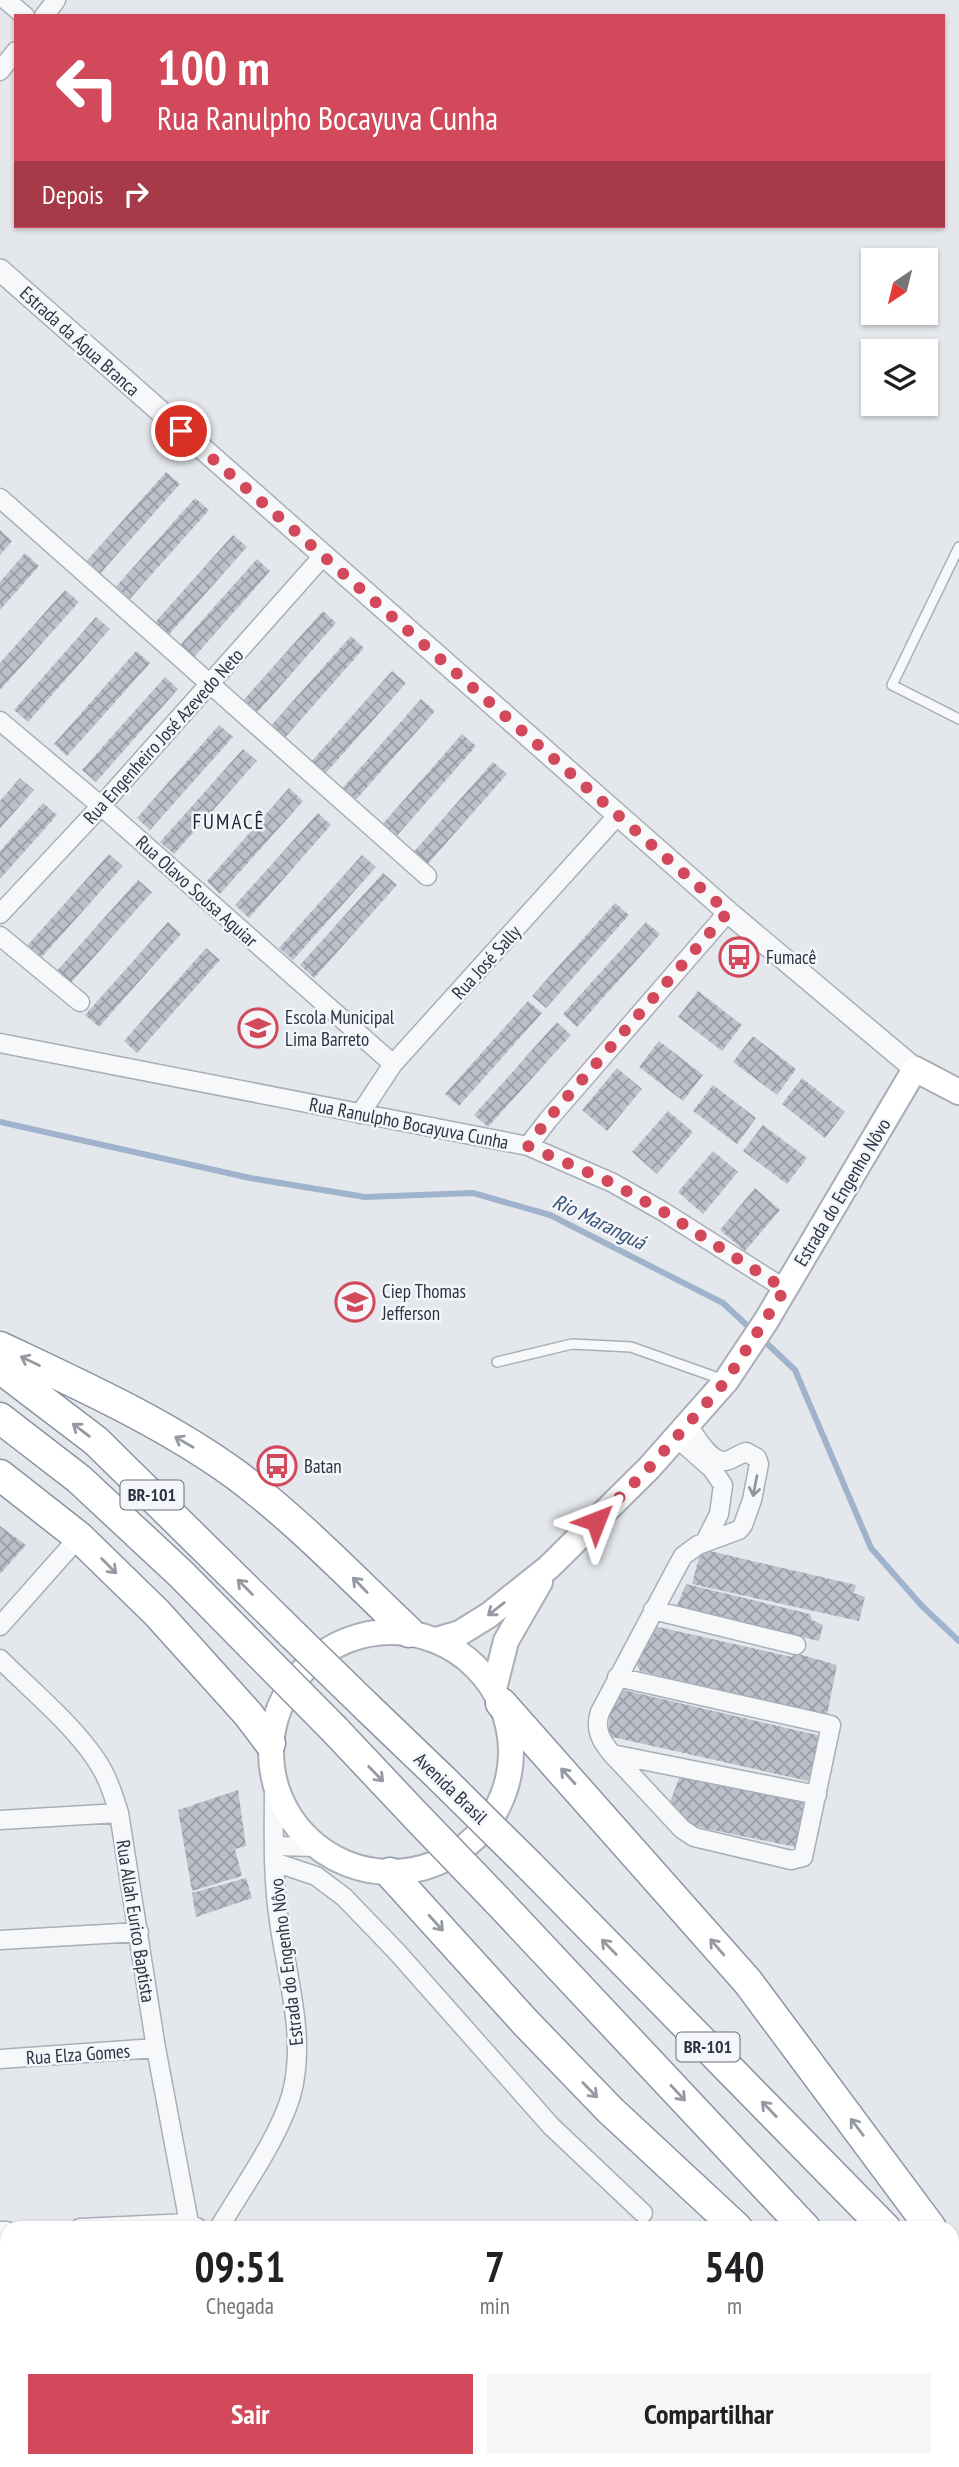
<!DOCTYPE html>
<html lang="pt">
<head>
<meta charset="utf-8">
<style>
  :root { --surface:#fff; --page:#f6f6f6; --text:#202124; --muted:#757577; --accent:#d1495b }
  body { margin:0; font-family:"PT Sans Narrow",sans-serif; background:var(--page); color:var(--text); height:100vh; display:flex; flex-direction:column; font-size:26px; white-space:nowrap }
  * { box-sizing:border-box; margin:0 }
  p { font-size:23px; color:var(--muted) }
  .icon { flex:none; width:38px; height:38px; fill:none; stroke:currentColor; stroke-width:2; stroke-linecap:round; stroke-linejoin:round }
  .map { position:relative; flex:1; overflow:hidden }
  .sheet { position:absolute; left:0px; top:2221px; width:959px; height:247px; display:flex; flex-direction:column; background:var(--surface); border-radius:21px 21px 0 0; box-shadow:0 2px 5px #0004 }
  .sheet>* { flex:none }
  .hud { position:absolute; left:14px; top:14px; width:931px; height:214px; border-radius:0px; box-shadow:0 2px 5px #0004; background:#d1495b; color:#fff; overflow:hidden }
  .needle { width:46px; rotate:215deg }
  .controls { position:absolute; left:861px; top:248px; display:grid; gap:14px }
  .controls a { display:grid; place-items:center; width:77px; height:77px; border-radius:0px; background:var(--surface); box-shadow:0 2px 5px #0004; font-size:35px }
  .pin { position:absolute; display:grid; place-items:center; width:60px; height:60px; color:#fff; margin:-30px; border:4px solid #fff; border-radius:50%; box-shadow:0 2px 7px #0007 }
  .me { position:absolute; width:77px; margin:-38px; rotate:45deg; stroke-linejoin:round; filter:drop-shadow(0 0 5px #0008) }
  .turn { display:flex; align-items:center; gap:24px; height:147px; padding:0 28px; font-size:32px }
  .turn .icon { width:91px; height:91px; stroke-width:2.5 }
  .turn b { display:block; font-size:49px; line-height:60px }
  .then { display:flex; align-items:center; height:66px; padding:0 28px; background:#0003; gap:14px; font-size:26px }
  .eta { display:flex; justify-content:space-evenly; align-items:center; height:119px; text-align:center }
  .eta b { font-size:42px; font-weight:700; line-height:49px }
  .cta { display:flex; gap:14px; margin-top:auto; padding:14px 28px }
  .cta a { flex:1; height:80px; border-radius:0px; background:var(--accent); color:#fff; font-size:28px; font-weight:700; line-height:80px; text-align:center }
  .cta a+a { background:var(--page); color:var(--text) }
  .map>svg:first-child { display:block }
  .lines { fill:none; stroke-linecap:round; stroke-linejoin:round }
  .stream { stroke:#9fb4cc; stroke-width:6 }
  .building { fill:url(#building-cross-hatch) }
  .service-casing { stroke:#a9aeb7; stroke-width:12 }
  .minor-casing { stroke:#a9aeb7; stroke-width:21 }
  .tertiary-casing { stroke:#a9aeb7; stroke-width:24 }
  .secondary-casing { stroke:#a9aeb7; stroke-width:28 }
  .motorway-casing { stroke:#8b94a3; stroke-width:33 }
  .service { stroke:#f7f8fa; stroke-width:9 }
  .minor { stroke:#f7f8fa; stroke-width:18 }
  .tertiary { stroke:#f7f8fa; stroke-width:21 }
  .secondary { stroke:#fff; stroke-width:24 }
  .motorway { stroke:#fff; stroke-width:30 }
  .motorway-bridge-casing { stroke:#8b94a3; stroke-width:33; stroke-linecap:butt }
  .motorway-bridge { stroke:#fff; stroke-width:30 }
  .oneway { stroke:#959aa2 }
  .oneway2 { stroke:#9196a0 }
  .route { stroke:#d1495b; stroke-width:12; stroke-dasharray:0 21.6 }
  .labels { text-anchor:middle; stroke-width:5; stroke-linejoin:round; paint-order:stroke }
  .shield { fill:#f4f6f9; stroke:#676e7b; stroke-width:2 }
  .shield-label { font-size:18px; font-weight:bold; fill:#2b3445 }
  .street-label { font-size:19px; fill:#2b3445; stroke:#f4f6f9 }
  .poi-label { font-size:19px; fill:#2b3445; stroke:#f4f6f9; text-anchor:start }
  .neighbourhood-label { font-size:21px; letter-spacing:2px; fill:#1d2536; stroke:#f4f6f9 }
  .water-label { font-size:21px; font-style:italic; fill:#34527a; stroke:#f4f6f9 }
</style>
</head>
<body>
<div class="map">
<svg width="959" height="2467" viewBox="0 0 959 2467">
  <defs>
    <pattern id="building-cross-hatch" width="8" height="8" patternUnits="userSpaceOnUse" patternTransform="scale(1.75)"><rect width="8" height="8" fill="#bbc0ca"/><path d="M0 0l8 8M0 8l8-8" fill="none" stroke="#989da6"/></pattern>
  </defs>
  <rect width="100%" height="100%" fill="#e4e7ec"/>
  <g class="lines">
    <path class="stream" d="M0,1122L250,1178L365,1197L473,1193L550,1215L723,1303L752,1330
      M760,1337L795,1370L871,1548L922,1606L959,1641"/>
  </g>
  <path class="building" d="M166,472L180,484L97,577L83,565Z
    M195,498L209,510L127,602L113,590Z
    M0,530L12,541L0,555Z
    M233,535L247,547L164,640L150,628Z
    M25,553L39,566L0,610V582Z
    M257,559L270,571L188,664L174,652Z
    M65,590L79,602L0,690V663Z
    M323,611L336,623L254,716L240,704Z
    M96,617L110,629L28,722L14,710Z
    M351,636L364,648L282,741L268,729Z
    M136,651L150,663L67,756L54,744Z
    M392,671L406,683L324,775L310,763Z
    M165,677L178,689L96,782L82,770Z
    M421,699L435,711L352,804L339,792Z
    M219,725L233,737L150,830L137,818Z
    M462,734L476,746L394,839L380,827Z
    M243,749L257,761L174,854L160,842Z
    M493,762L507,774L425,867L411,855Z
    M20,778L34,790L0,828V801Z
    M289,788L303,801L220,894L207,881Z
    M43,803L57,815L0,879V851Z
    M318,813L331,825L249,918L235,905Z
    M109,854L123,866L40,959L26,947Z
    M362,855L376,867L293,960L279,948Z
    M383,873L397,885L314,978L300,965Z
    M138,880L152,892L69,985L55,973Z
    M615,903L629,915L546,1008L532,996Z
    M168,922L181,934L99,1027L85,1015Z
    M646,922L660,934L577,1027L563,1014Z
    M206,948L220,960L137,1053L124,1041Z
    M698,991L742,1025L722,1051L678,1017Z
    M528,1001L542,1013L459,1106L445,1094Z
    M557,1022L571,1035L488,1127L474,1115Z
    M753,1036L796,1069L777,1095L733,1062Z
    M659,1041L703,1075L683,1101L639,1067Z
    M617,1068L642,1089L607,1131L582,1110Z
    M802,1078L845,1112L825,1138L782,1104Z
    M713,1085L756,1118L737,1144L693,1111Z
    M668,1111L693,1132L657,1174L632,1152Z
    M763,1125L807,1158L787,1184L743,1151Z
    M713,1151L738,1172L703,1214L678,1192Z
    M755,1188L780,1210L745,1251L720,1230Z
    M0,1526L26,1545L0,1574Z
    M701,1549L856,1585L854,1593L865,1597L859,1621L692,1584Z
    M686,1584L810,1614L812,1620L823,1625L819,1641L676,1608Z
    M654,1626L792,1657L795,1653L837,1665L827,1715L640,1671L636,1664Z
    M619,1689L821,1736L808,1781L608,1736L610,1712Z
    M681,1773L807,1801L796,1847L693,1826L670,1802Z
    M238,1790L246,1846L235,1849L242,1876L192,1891L178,1810Z
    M246,1878L252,1898L196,1917L192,1893Z"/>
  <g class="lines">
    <g class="service-casing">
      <path id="service" d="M959,547L892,685L959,719
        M497,1362L572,1344L631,1347L724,1380
        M952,2458L959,2464"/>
    </g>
    <g class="minor-casing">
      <path id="minor" d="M6,0L25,16
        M44,16L56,0
        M0,71L16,51
        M0,498L427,876
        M0,721L101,806L393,1064
        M0,914L101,806L323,556
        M0,936L80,1002
        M0,1043L528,1146L613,1183L664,1212L785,1289
        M360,1114L393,1064L618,815
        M528,1146L548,1120L728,912
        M677,1438L712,1469L723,1485L719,1514L705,1542
        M653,1610L796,1645
        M0,1626L79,1537
        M0,1659C31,1690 70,1722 95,1758C107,1775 113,1794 119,1813L156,2048L189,2223
        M617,1677L831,1725L803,1857L791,1860L694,1837L682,1829L612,1754C601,1741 594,1729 600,1712L677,1567L683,1556L698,1545L739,1530L743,1525L752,1500L759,1464L757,1458L746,1452C739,1454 732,1460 725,1461C709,1462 697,1437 688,1426
        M612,1754L817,1795
        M0,1820L119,1813
        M274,1846L317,1847
        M274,1862L316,1876L344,1897L397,1952L551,2126L643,2213
        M0,1940L139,1932
        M0,2059L156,2048
        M80,2228L189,2223L198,2228
        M219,2228C242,2189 278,2139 291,2096C307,2039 287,1978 279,1921C272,1875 274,1828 274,1782
        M0,2231H7
        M119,2460L120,2467
        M475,2460L476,2467
        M500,2460L511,2467
        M195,2463L207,2467
        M81,2467L84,2460
        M861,2467L863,2460"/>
    </g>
    <g class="tertiary-casing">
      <path id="tertiary" d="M0,270L728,912L915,1069"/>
    </g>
    <g class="secondary-casing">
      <path id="secondary" d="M271 1752a120 120 0 1 1 240 0a120 120 0 1 1-240 0Z
        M436,1640L460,1633L489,1615L549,1567L649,1468L726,1381L766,1321L915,1069L959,1092
        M494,1689L506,1641L540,1582"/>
    </g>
    <g class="motorway-casing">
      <path id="motorway" d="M0,1347C80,1385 163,1422 235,1474C298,1521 352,1578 409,1632
        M0,1368L96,1441L294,1636
        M0,1418L79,1479L181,1574L248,1642
        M0,1475L79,1537L157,1613L248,1714L270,1743
        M501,1703L748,1982L931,2228
        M366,1706L441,1778
        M335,1730L417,1817
        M530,1866L885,2228
        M390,1873L525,2022L610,2110L737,2228
        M497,1900L805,2228
        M952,2257L959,2266
        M952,2296L959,2303
        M952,2384L959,2392"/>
    </g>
    <use href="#service" class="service"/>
    <use href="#minor" class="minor"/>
    <use href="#tertiary" class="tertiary"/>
    <use href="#secondary" class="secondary"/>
    <use href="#motorway" class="motorway"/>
    <g class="motorway-bridge-casing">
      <path id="motorway-bridge" d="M294,1636L366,1706
        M248,1642L335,1730
        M441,1778L530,1866
        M417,1817L497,1900"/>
    </g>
    <use href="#motorway-bridge" class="motorway-bridge"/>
  </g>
  <defs><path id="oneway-shaft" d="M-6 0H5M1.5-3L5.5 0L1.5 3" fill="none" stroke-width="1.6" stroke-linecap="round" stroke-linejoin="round" transform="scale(1.75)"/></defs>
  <g class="oneway">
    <use href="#oneway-shaft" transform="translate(30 1361) rotate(-154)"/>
    <use href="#oneway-shaft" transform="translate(81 1430) rotate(-143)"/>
    <use href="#oneway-shaft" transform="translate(184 1442) rotate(-150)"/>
    <use href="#oneway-shaft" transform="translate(109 1566) rotate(45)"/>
    <use href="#oneway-shaft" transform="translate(360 1585) rotate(-134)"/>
    <use href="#oneway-shaft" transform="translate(245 1587) rotate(-135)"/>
    <use href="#oneway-shaft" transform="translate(496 1609) rotate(142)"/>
    <use href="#oneway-shaft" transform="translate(376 1774) rotate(46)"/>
    <use href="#oneway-shaft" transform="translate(568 1776) rotate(-132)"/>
    <use href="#oneway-shaft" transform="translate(436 1923) rotate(48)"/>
    <use href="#oneway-shaft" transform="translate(609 1947) rotate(-134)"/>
    <use href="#oneway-shaft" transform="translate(717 1947) rotate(-131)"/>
    <use href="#oneway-shaft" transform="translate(590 2090) rotate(46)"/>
    <use href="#oneway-shaft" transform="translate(678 2093) rotate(47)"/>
    <use href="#oneway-shaft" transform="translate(769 2109) rotate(-134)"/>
    <use href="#oneway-shaft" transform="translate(857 2127) rotate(-127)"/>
  </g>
  <use class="oneway2" href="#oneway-shaft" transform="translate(755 1486) rotate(101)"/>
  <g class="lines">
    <path class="route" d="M181,431L728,912L548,1119L528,1146L612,1183L664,1212L785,1289L726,1381L649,1468L596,1521"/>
  </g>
  <defs>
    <g id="bus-ring" transform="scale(2.0125)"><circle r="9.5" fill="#f4f6f9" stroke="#d1495b" stroke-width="1.5"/><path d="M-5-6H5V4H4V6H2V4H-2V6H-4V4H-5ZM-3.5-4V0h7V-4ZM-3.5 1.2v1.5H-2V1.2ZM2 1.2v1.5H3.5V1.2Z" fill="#d1495b"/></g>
    <g id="school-ring" transform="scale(2.0125)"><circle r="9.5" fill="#f4f6f9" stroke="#d1495b" stroke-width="1.5"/><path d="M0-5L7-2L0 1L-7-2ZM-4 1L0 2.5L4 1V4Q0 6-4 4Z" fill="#d1495b"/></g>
  </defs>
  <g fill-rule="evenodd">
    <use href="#bus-ring" x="739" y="957"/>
    <use href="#school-ring" x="258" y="1028"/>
    <use href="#school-ring" x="355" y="1302"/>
    <use href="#bus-ring" x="277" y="1466"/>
  </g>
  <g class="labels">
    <g class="shield">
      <rect x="120.5" y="1480.5" width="63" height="29" rx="5"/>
      <rect x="676.5" y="2032.5" width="63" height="29" rx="5"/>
    </g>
    <g class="shield-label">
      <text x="152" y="1501">BR-101</text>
      <text x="708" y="2053">BR-101</text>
    </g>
    <g class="street-label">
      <text transform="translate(80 341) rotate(42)" y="7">Estrada da Água Branca</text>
      <text transform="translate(163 736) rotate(-48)" y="7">Rua Engenheiro José Azevedo Neto</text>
      <text transform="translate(197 891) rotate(42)" y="7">Rua Olavo Sousa Aguiar</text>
      <text transform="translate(486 962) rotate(-48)" y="7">Rua José Sally</text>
      <text transform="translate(409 1123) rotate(11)" y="7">Rua Ranulpho Bocayuva Cunha</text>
      <text transform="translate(842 1192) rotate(-59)" y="7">Estrada do Engenho Nôvo</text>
      <text transform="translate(451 1788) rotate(44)" y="7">Avenida Brasil</text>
      <text transform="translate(136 1921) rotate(81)" y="7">Rua Allah Eurico Baptista</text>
      <text transform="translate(286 1962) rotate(-97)" y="7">Estrada do Engenho Nôvo</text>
      <text transform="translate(78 2054) rotate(-4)" y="7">Rua Elza Gomes</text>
    </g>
    <g class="poi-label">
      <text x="766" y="964">Fumacê</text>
      <text x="285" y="1024">Escola Municipal<tspan x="285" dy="22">Lima Barreto</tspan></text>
      <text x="382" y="1298">Ciep Thomas<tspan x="382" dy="22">Jefferson</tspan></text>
      <text x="304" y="1473">Batan</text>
    </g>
    <g class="neighbourhood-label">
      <text x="229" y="829">FUMACÊ</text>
    </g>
    <g class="water-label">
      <text transform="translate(599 1222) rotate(26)" y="7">Rio Maranguá</text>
    </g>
  </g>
</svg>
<div class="controls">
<a><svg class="needle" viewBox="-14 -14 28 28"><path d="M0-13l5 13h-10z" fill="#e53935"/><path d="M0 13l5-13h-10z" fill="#757577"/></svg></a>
<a><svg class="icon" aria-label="layers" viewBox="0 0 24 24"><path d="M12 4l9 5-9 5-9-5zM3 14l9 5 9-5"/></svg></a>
</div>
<div class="pin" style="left:181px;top:431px;background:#d93025"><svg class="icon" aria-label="arrive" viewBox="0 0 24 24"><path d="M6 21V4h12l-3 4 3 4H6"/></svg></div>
<svg class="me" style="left:596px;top:1521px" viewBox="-20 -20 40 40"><path d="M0-17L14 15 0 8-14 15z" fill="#d1495b" stroke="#fff" stroke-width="4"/></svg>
<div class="hud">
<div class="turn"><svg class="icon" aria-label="left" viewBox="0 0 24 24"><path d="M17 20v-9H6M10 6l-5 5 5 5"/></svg><div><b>100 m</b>Rua Ranulpho Bocayuva Cunha</div></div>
<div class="then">Depois<svg class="icon" aria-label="right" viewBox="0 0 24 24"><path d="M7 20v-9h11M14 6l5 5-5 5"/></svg></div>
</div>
<section class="sheet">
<div class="eta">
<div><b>09:51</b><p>Chegada</p></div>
<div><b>7</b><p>min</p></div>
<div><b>540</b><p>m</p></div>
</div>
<div class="cta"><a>Sair</a><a>Compartilhar</a></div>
</section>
</div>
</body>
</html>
